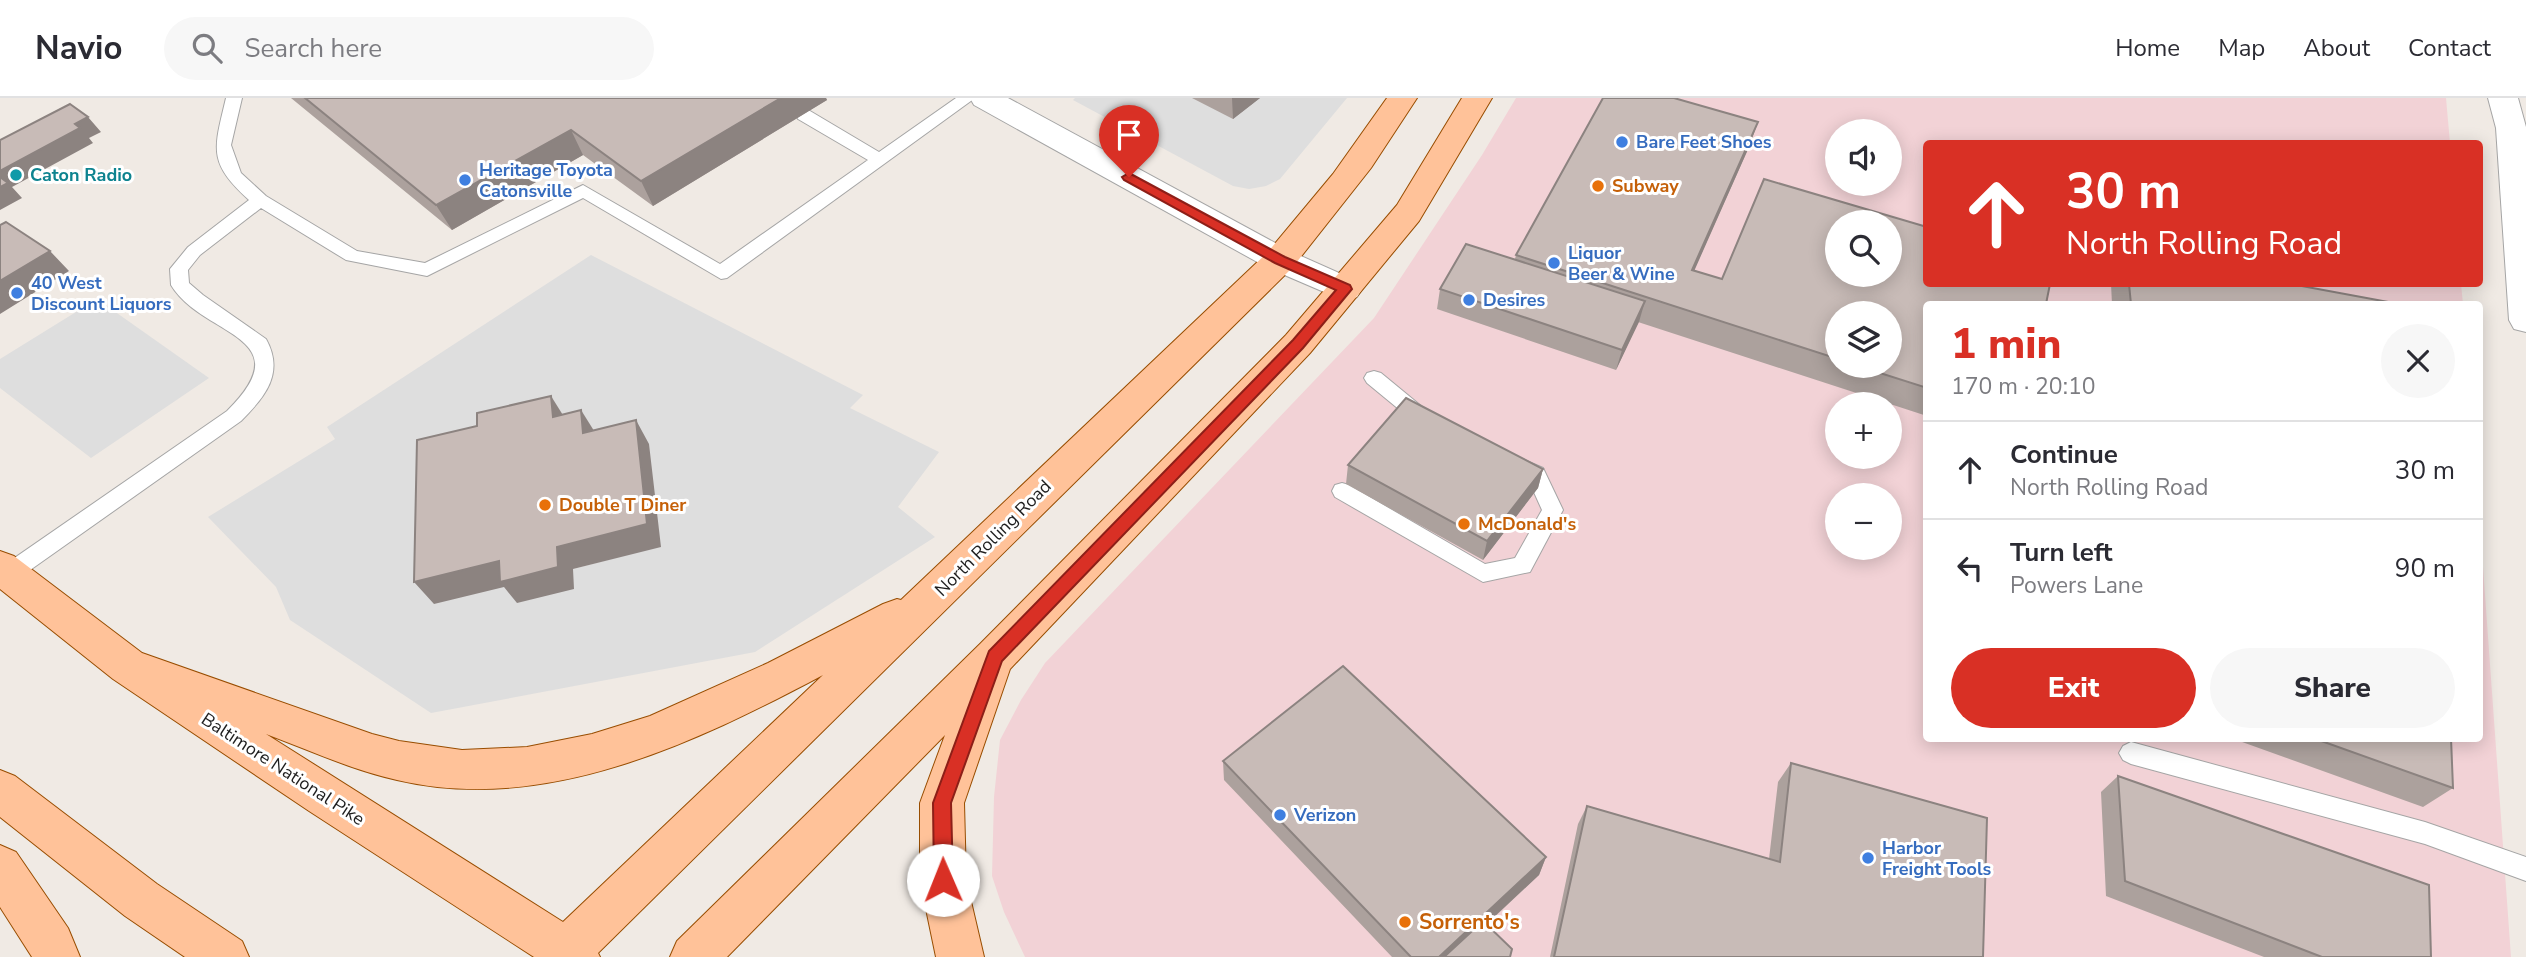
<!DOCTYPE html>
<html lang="en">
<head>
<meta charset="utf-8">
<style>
  :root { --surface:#fff; --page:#f7f7f7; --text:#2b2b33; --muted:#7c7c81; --line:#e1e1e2; --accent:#d93025 }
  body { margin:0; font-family:"Nunito Sans",sans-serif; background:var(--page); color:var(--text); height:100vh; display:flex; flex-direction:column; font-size:26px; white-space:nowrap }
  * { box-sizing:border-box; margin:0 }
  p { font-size:23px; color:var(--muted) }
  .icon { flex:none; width:38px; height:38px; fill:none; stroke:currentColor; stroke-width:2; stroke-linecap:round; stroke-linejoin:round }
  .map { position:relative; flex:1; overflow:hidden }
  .sheet { position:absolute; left:1923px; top:203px; width:560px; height:441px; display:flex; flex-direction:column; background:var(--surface); border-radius:7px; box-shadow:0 4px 18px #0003 }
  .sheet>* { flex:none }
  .guide { position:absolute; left:1923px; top:42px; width:560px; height:147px; border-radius:7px; box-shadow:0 4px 18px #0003; background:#d93025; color:#fff; overflow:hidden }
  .controls { position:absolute; left:1825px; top:21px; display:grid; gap:14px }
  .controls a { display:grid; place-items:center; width:77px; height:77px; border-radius:50%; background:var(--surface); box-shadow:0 4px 18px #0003; font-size:35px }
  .pin { position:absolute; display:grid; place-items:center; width:60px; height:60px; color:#fff; margin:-72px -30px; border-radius:50% 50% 50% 0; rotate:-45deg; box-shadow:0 0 7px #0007 }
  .pin .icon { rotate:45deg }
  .me { position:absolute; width:77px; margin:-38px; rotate:359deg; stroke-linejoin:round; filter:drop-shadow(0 0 5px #0008) }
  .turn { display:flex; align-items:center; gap:24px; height:147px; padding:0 28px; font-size:32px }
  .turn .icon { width:91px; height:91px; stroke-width:2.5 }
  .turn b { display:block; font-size:49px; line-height:60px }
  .round { display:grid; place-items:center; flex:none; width:74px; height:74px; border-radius:37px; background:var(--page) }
  .head { display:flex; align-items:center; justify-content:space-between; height:119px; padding:0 28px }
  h1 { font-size:42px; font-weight:800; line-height:52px; color:var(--accent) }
  .action { display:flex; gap:14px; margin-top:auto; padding:14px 28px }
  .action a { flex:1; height:80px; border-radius:42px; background:var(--accent); color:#fff; font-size:28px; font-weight:800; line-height:80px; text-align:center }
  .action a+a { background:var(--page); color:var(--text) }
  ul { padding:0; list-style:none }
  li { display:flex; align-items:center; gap:21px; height:98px; padding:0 28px; border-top:2px solid var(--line) }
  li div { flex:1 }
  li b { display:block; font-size:26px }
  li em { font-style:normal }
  header { display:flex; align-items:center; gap:42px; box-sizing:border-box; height:98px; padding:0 35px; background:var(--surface); border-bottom:2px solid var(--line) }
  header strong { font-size:33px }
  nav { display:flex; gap:38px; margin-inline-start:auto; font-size:24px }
  .search { width:490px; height:63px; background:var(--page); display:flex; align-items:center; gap:18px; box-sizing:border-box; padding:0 24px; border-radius:38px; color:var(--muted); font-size:26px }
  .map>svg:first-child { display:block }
  .commercial { fill:#f2d2d6; fill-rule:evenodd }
  .parking { fill:#dedede; fill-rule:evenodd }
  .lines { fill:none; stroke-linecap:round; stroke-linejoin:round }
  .lane-casing { stroke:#a5a5a5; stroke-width:2 }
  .street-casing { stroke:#a5a5a5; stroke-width:2 }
  .primary-casing { stroke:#984d00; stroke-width:2 }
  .lane { fill:#fff; fill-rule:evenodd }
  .street { fill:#fff; fill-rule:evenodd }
  .primary { fill:#ffc299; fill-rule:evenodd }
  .wall { fill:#aca19d; fill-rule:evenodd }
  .shaded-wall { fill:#8c8380 }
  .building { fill:#c8bbb7; stroke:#8c8380; stroke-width:2; fill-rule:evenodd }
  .route { fill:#d93025; stroke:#8d1f18; stroke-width:2 }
  .shop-dot { fill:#3f7fe0; stroke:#fff; stroke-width:2.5 }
  .culture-dot { fill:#0f9aa8; stroke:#fff; stroke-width:2.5 }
  .food-dot { fill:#e8710a; stroke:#fff; stroke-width:2.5 }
  .labels { text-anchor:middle; stroke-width:6; stroke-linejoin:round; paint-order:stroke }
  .shop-label { font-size:18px; font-weight:bold; fill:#366cbe; stroke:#fff; text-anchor:start }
  .culture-label { font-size:18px; font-weight:bold; fill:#0d838f; stroke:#fff; text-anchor:start }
  .food-label { font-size:18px; font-weight:bold; fill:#c56008; stroke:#fff; text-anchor:start }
  .street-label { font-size:18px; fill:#1e1e1e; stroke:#fff }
  .near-food-label { font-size:21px; font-weight:bold; fill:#c56008; stroke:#fff; text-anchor:start }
</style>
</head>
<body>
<header>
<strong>Navio</strong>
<div class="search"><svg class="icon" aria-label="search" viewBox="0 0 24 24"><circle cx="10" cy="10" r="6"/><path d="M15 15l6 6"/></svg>Search here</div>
<nav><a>Home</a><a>Map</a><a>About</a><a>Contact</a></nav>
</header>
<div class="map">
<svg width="2526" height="859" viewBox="0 0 2526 859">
  <rect width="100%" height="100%" fill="#f0eae4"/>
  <path class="commercial" d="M1516,0H2446L2450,45L1927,46V186H2461L2463,206H1927V640H2480V427L2511,859H1025L1004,814L992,778L994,699L1000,642L1021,602L1045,565L1374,220L1482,57ZM1838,33H1890V86H1838ZM1838,124H1890V177H1838ZM1838,215H1890V268H1838ZM1838,306H1890V359H1838ZM1838,397H1890V450H1838Z"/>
  <path class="parking" d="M1075,0H1347L1280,81L1266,88L1249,91L1233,88L1073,2Z
    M591,157L863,297L850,310L939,354L898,409L935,439L755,554L431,615L290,522L276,489L208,419L335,341L327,329ZM435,366L661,448L573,471Z
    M97,201L209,280L91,360L0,290V261Z"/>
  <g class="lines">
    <g class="lane-casing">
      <path id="lane" d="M226,0H242L231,47L241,75L266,98L357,153L425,165L583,87L720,166L868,62L798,21L796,17L798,13H810L879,54L956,0H975L727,180L721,181L583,100L427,178L346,162L261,110L200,157L188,172L189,185L203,197L266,241C285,275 265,299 241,323L16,482L8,485L0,482V470L227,313C304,237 202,239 171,187L170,171L188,149L249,102C207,64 214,51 226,0Z
        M1374,273L1381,275L1432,317L1435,322L1432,327L1425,330L1418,327L1367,285L1364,280L1367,275Z
        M1520,360L1543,370L1563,412L1530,474L1483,484L1335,399L1332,393L1335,387L1342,385L1349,387L1485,466L1515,460L1542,412L1528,381L1513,374L1510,368L1513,362Z
        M2131,644L2425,724L2526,759V783L2425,746L2131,666L2123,662L2119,655L2123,648Z"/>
    </g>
    <g class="street-casing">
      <path id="street" d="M970,0H1008L1292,154L1357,183L1362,191L1357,199L1345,203L1268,170L974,7Z
        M2488,0H2518L2526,29V234L2514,231L2509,222L2496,30Z"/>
    </g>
    <g class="primary-casing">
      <path id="primary" d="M1387,0H1417L1371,70L1292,170L598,855L600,859H534L309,713L113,581L0,491V453L14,458L142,555L372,636L399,643L462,652L527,649L592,636L650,618L768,565L883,506L897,501L901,502L1268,154L1333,76ZM823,577L563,824L266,636C309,652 352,672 397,682C545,717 695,645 823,577Z
        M1462,0H1492L1419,123L1310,255L1010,571L964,705L966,782L984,859H936L920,782V705L945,637L727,859H670L677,843L980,546L1286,237L1397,107Z
        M0,672L15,678L157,786L242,843L249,859H185L125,818L0,719Z
        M0,747L16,754L68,830L80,859H32L0,809Z"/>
    </g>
    <use href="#lane" class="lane"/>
    <use href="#street" class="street"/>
    <use href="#primary" class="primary"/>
  </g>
  <path class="wall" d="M291,0H826L827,2L653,108L583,57L452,132Z
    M1192,0H1260L1233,21Z
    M1749,49L1694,172L1722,181L1927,206V318L1638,224L1616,272L1437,211L1440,191L1515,161L1516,157ZM1838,215L1890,268H1838Z
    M2111,186H2291L2399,206H2112Z
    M1348,367L1543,371L1538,390L1483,462L1346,386Z
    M2231,640H2451L2453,690L2423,709Z
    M1223,663L1546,759L1539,777L1487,826L1510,859H1392L1224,682Z
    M1791,665L1983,859H1550L1578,726L1587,708L1769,761L1778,684Z
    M2118,678L2431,859H2264L2106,798L2101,694Z"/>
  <path class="shaded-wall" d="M781,0H826L827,2L653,108L641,83Z
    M1232,0H1260L1233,21Z
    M88,19L101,34L89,40L93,45L12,89L22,100L0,112V73L75,26Z
    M1758,24L1749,49L1684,196L1692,172Z
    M571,32L583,57L452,132L436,107Z
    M50,153L69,173L0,216V183Z
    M1645,203L1639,224L1616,272L1622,252Z
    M551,298L566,322L553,319Z
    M581,312L596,336L583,335Z
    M636,322L649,346L661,449L573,471L574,491L517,505L504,489L434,506L414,484L557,449Z
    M1543,371L1538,390L1483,462L1487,443Z
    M1546,759L1539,777L1451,859H1439Z"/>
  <path class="building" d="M305,0H781L641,83L571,32L436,107Z
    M1603,0H1674L1758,24L1692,172L1722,181L1764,81L1927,129V186H2050L2046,206H1927V290L1858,268H1890V215H1838V261L1516,157ZM1838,124H1890V177H1838Z
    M70,6L88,19L75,26L80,30L0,73V42Z
    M0,79L8,85L0,89Z
    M6,124L50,153L0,183V127Z
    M1466,146L1645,203L1622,252L1440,191Z
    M2129,186H2291L2399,206H2131Z
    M551,298L553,319L581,312L583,335L636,322L647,426L557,449L558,469L500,484L499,463L414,484L417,342L477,328V315Z
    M1406,300L1543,371L1487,443L1348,367Z
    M1343,568L1546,759L1439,859H1411L1223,663Z
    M2313,640H2451L2453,690Z
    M1791,665L1987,720L1983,859H1554L1587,708L1780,764Z
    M2118,678L2429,787L2431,859H2322L2125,783Z
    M1483,823L1512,851L1510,859H1444Z"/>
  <path class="route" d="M1129,75L1285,159L1350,187L1352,191L1303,250L1002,563L951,705L953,782L950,788L943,791L937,788L934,782L933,705L989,553L1293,242L1336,192L1275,165L1124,82L1122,79Z"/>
  <g class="shop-dot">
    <circle cx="1622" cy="44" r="7"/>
    <circle cx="465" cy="82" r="7"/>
    <circle cx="1554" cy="165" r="7"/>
    <circle cx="17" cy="195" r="7"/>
    <circle cx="1469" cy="202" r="7"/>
    <circle cx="1280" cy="717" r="7"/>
    <circle cx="1868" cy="760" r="7"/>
  </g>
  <circle class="culture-dot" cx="16" cy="77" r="7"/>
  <g class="food-dot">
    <circle cx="1598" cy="88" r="7"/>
    <circle cx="545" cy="407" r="7"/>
    <circle cx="1464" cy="426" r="7"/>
    <circle cx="1405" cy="824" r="7"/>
  </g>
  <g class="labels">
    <g class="shop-label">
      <text x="1636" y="50">Bare Feet Shoes</text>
      <text x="479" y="78">Heritage Toyota<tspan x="479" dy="21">Catonsville</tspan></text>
      <text x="1568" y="161">Liquor<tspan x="1568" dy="21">Beer &amp; Wine</tspan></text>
      <text x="31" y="191">40 West<tspan x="31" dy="21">Discount Liquors</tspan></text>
      <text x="1483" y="208">Desires</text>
      <text x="1294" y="723">Verizon</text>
      <text x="1882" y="756">Harbor<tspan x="1882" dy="21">Freight Tools</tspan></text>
    </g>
    <g class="culture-label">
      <text x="30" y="83">Caton Radio</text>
    </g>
    <g class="food-label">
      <text x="1612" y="94">Subway</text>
      <text x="559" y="413">Double T Diner</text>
      <text x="1478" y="432">McDonald's</text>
    </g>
    <g class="street-label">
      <text transform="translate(993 440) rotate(-45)" y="6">North Rolling Road</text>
      <text transform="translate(283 671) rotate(33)" y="6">Baltimore National Pike</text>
    </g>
    <g class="near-food-label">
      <text x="1419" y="831">Sorrento's</text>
    </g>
  </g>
</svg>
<div class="controls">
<a><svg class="icon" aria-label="sound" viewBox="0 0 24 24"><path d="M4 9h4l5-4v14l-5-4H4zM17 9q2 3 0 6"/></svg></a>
<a><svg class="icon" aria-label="search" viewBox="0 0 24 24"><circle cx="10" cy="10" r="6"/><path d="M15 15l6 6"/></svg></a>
<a><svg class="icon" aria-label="layers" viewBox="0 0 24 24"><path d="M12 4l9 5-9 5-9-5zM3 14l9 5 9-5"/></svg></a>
<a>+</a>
<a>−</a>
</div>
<div class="pin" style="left:1129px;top:79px;background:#d93025"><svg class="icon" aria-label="arrive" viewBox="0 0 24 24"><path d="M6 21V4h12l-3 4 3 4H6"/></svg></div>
<svg class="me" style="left:943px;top:782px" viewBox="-20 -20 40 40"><circle r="19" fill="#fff"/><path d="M0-13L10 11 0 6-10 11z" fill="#d93025"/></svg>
<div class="guide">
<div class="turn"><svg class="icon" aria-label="ahead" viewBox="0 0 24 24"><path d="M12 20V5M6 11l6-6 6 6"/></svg><div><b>30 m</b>North Rolling Road</div></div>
</div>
<section class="sheet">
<div class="head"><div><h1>1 min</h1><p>170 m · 20:10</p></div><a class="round"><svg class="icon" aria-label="close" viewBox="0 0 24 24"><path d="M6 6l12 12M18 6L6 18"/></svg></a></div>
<ul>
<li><svg class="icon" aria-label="ahead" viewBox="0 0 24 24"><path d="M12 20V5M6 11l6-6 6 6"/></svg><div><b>Continue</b><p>North Rolling Road</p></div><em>30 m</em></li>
<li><svg class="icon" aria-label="left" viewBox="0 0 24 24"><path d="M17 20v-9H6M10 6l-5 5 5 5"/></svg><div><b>Turn left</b><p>Powers Lane</p></div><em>90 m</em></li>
</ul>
<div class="action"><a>Exit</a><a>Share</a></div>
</section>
</div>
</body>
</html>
